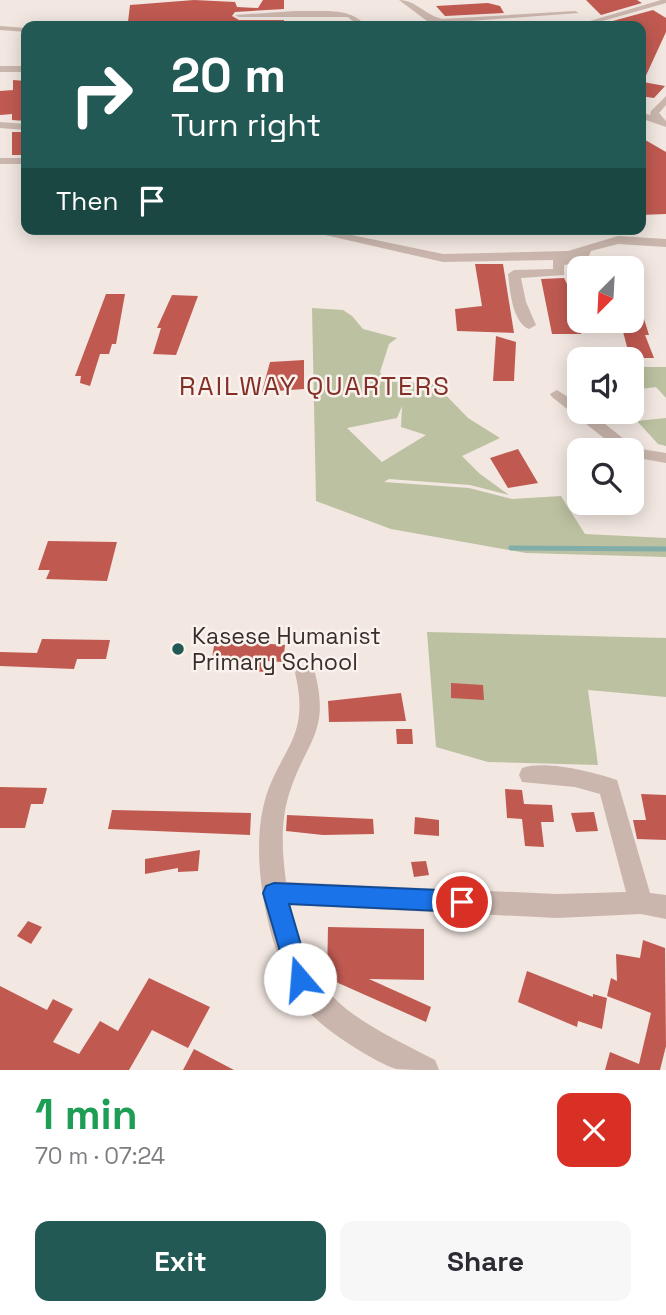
<!DOCTYPE html>
<html lang="en">
<head>
<meta charset="utf-8">
<style>
  :root { --surface:#fff; --page:#f7f7f7; --text:#2b2b33; --muted:#7c7c81; --accent:#225954 }
  body { margin:0; font-family:"Space Grotesk",sans-serif; background:var(--page); color:var(--text); height:100vh; display:flex; flex-direction:column; font-size:26px; white-space:nowrap }
  * { box-sizing:border-box; margin:0 }
  p { font-size:23px; color:var(--muted) }
  .icon { flex:none; width:38px; height:38px; fill:none; stroke:currentColor; stroke-width:2; stroke-linecap:round; stroke-linejoin:round }
  .map { position:relative; height:1070px; overflow:hidden }
  .sheet { display:flex; flex-direction:column; background:var(--surface); flex:1 }
  .sheet>* { flex:none }
  .guide { position:absolute; left:21px; top:21px; width:625px; height:214px; border-radius:14px; box-shadow:0 4px 18px #0003; background:#225954; color:#fff; overflow:hidden }
  .needle { width:46px; rotate:204deg }
  .fabs { position:absolute; left:567px; top:256px; display:grid; gap:14px }
  .fabs a { display:grid; place-items:center; width:77px; height:77px; border-radius:14px; background:var(--surface); box-shadow:0 4px 18px #0003; font-size:35px }
  .pin { position:absolute; display:grid; place-items:center; width:60px; height:60px; color:#fff; margin:-30px; border:4px solid #fff; border-radius:50%; box-shadow:0 2px 7px #0007 }
  .me { position:absolute; width:77px; margin:-38px; rotate:342deg; stroke-linejoin:round; filter:drop-shadow(0 0 5px #0008) }
  .turn { display:flex; align-items:center; gap:24px; height:147px; padding:0 35px; font-size:32px }
  .turn .icon { width:91px; height:91px; stroke-width:2.5 }
  .turn b { display:block; font-size:49px; line-height:60px }
  .then { display:flex; align-items:center; height:66px; padding:0 35px; background:#0003; gap:14px; font-size:26px }
  .round { display:grid; place-items:center; flex:none; width:74px; height:74px; border-radius:14px; background:var(--page) }
  .headline { display:flex; align-items:center; justify-content:space-between; height:119px; padding:0 35px }
  h1 { font-size:42px; font-weight:800; line-height:52px; color:#1e9e55 }
  .button { display:flex; gap:14px; margin-top:auto; padding:14px 35px }
  .button a { flex:1; height:80px; border-radius:14px; background:var(--accent); color:#fff; font-size:28px; font-weight:800; line-height:80px; text-align:center }
  .button a+a { background:var(--page); color:var(--text) }
  .map>svg:first-child { display:block }
  .green { fill:#bcc1a1; fill-rule:evenodd }
  .lines { fill:none; stroke-linecap:round; stroke-linejoin:round }
  .stream { stroke:#81aea9; stroke-width:5 }
  .building { fill:#c05a51 }
  .minor { fill:#cab6ad; fill-rule:evenodd }
  .route { fill:#1a73e8; stroke:#114b97; stroke-width:2 }
  .poi-dot { fill:#225954; stroke:#faf2ed; stroke-width:2.5 }
  .labels { text-anchor:middle; stroke-width:5; stroke-linejoin:round; paint-order:stroke }
  .poi-label { font-size:23px; fill:#392d2b; stroke:#faf2ed; text-anchor:start }
  .quarter-label { font-size:26px; letter-spacing:2px; fill:#842f28; stroke:#faf2ed }
</style>
</head>
<body>
<div class="map">
<svg width="666" height="1070" viewBox="0 0 666 1070">
  <rect width="100%" height="100%" fill="#f2e7e1"/>
  <path class="green" d="M312,308L343,310L352,316L363,329L397,338L389,344L380,372L386,381L435,384L468,418L500,438L462,456L480,474L509,495L470,485L389,479L384,482L469,488L512,499L561,496L585,534L666,538V557L526,553L391,529L316,501ZM402,406L401,427L426,435L382,462L347,428L397,418Z
    M632,367H666V398L656,387L632,390Z
    M666,418V446L658,444L637,421Z
    M427,632L666,638V697L588,690L598,765L488,762L436,747Z"/>
  <g class="lines">
    <path class="stream" d="M511,548L666,549"/>
  </g>
  <path class="building" d="M194,0L235,2L237,7L258,8L263,0H284V9L235,12L232,16L239,20H284V26H150L152,21L128,22L130,5Z
    M586,0H637L642,3L601,15Z
    M488,3L500,6L504,13L445,16L436,6Z
    M653,10L666,18V32L643,82L665,86L654,98L640,96V26H613L609,22Z
    M13,80L26,81V121L12,120V114L0,115V91L13,90Z
    M12,132H26V155H12Z
    M640,137L666,152V214L640,215Z
    M475,264H503L514,333L457,331L455,309L482,306Z
    M564,278L573,296L581,334H552L541,279Z
    M632,290H635L649,335H645L654,358H630L622,328H632Z
    M106,294H125L116,344H112L109,354H100L90,386L80,383L81,376H75Z
    M172,295L198,296L176,355L153,354L161,328H157Z
    M496,336L516,342L514,381H493Z
    M304,360V389L262,392L270,362Z
    M518,449L538,483L508,488L490,458Z
    M48,541L117,542L107,581L46,579L50,570H38Z
    M42,639L110,640L106,659H77L74,669L0,666V652L37,653Z
    M215,640L285,645L283,662L267,661L265,672L237,670L239,658H212Z
    M451,683L483,685L484,700L451,698Z
    M401,693L406,721L329,722L328,701Z
    M396,729H412L413,744H397Z
    M0,787L47,788L43,804H31L25,828H0Z
    M505,789L522,790L524,804L552,805L554,822H541L544,847L525,846L522,819L507,818Z
    M641,794L666,795V840L637,839L633,820H646Z
    M112,810L251,813L250,835L108,829Z
    M594,812L598,831L576,832L571,813Z
    M287,815L373,819L374,834L323,835L286,831Z
    M415,817L439,820V836L414,834Z
    M200,850L198,871L178,872V868L145,874V859Z
    M426,861L429,875L414,877L411,862Z
    M28,921L42,927L31,944L17,936Z
    M328,927L424,929V980L369,979L431,1007L426,1022L327,978Z
    M643,940L665,948L666,1046L660,1070H605L610,1052L639,1064L651,1013L607,996L611,978L617,981L616,954L640,958Z
    M527,971L593,997V994L607,998L602,1029L578,1021L577,1027L518,1002Z
    M149,978L210,1007L188,1048L152,1030L129,1070H0V986L47,1010L53,999L73,1009L53,1042L79,1054L100,1021L118,1031Z
    M194,1049L234,1070H183Z"/>
  <g class="lines">
    <path class="minor" d="M399,0C416,0 426,16 443,19L575,11L579,13L443,23L427,21Z
      M661,0H666V3L585,26H573Z
      M296,11C320,12 351,6 366,26H358L348,17H239L235,15Z
      M0,26L26,28V32L0,30Z
      M0,66H26V72H0Z
      M666,96V105L659,113L666,121V127L640,118V112L650,115L651,111Z
      M0,122L26,124V130L0,128Z
      M0,158H26V164H0Z
      M299,229H323L443,254L568,251L618,236L666,239V247L618,244L591,251L587,261L564,265V275L521,278L526,302L536,325L529,329C512,322 510,290 508,274L514,270L553,269V260L443,262Z
      M557,390L579,404V411H589L635,448L666,453V463L632,457V450H619L552,397L550,394Z
      M305,665L312,667L315,673C330,732 307,740 290,791C280,821 282,851 286,882L557,894L626,892L600,794L575,787L522,782L519,775L522,768C547,760 592,772 617,780L650,893L666,895V919L641,914L557,918L290,905C310,1002 354,1018 435,1060L439,1070C426,1070 408,1070 396,1069C374,1062 323,1029 308,1011C270,965 250,866 263,808C276,750 312,742 295,673L298,667Z"/>
  </g>
  <path class="route" d="M274,883L462,891L470,894L473,902L470,909L462,912L289,904L311,979L308,987L300,991L292,987L288,979L263,893L266,886Z"/>
  <circle class="poi-dot" cx="178" cy="649" r="7"/>
  <g class="labels">
    <g class="poi-label">
      <text x="192" y="644">Kasese Humanist<tspan x="192" dy="26">Primary School</tspan></text>
    </g>
    <g class="quarter-label">
      <text x="315" y="395">RAILWAY QUARTERS</text>
    </g>
  </g>
</svg>
<div class="fabs">
<a><svg class="needle" viewBox="-14 -14 28 28"><path d="M0-13l5 13h-10z" fill="#e53935"/><path d="M0 13l5-13h-10z" fill="#7c7c81"/></svg></a>
<a><svg class="icon" aria-label="sound" viewBox="0 0 24 24"><path d="M4 9h4l5-4v14l-5-4H4zM17 9q2 3 0 6"/></svg></a>
<a><svg class="icon" aria-label="search" viewBox="0 0 24 24"><circle cx="10" cy="10" r="6"/><path d="M15 15l6 6"/></svg></a>
</div>
<div class="pin" style="left:462px;top:902px;background:#d93025"><svg class="icon" aria-label="arrive" viewBox="0 0 24 24"><path d="M6 21V4h12l-3 4 3 4H6"/></svg></div>
<svg class="me" style="left:300px;top:979px" viewBox="-20 -20 40 40"><circle r="19" fill="#fff"/><path d="M0-13L10 11 0 6-10 11z" fill="#1a73e8"/></svg>
<div class="guide">
<div class="turn"><svg class="icon" aria-label="right" viewBox="0 0 24 24"><path d="M7 20v-9h11M14 6l5 5-5 5"/></svg><div><b>20 m</b>Turn right</div></div>
<div class="then">Then<svg class="icon" aria-label="arrive" viewBox="0 0 24 24"><path d="M6 21V4h12l-3 4 3 4H6"/></svg></div>
</div>
</div>
<section class="sheet">
<div class="headline"><div><h1>1 min</h1><p>70 m · 07:24</p></div><a class="round" style="background:#d93025;color:#fff"><svg class="icon" aria-label="close" viewBox="0 0 24 24"><path d="M6 6l12 12M18 6L6 18"/></svg></a></div>
<div class="button"><a>Exit</a><a>Share</a></div>
</section>
</body>
</html>
